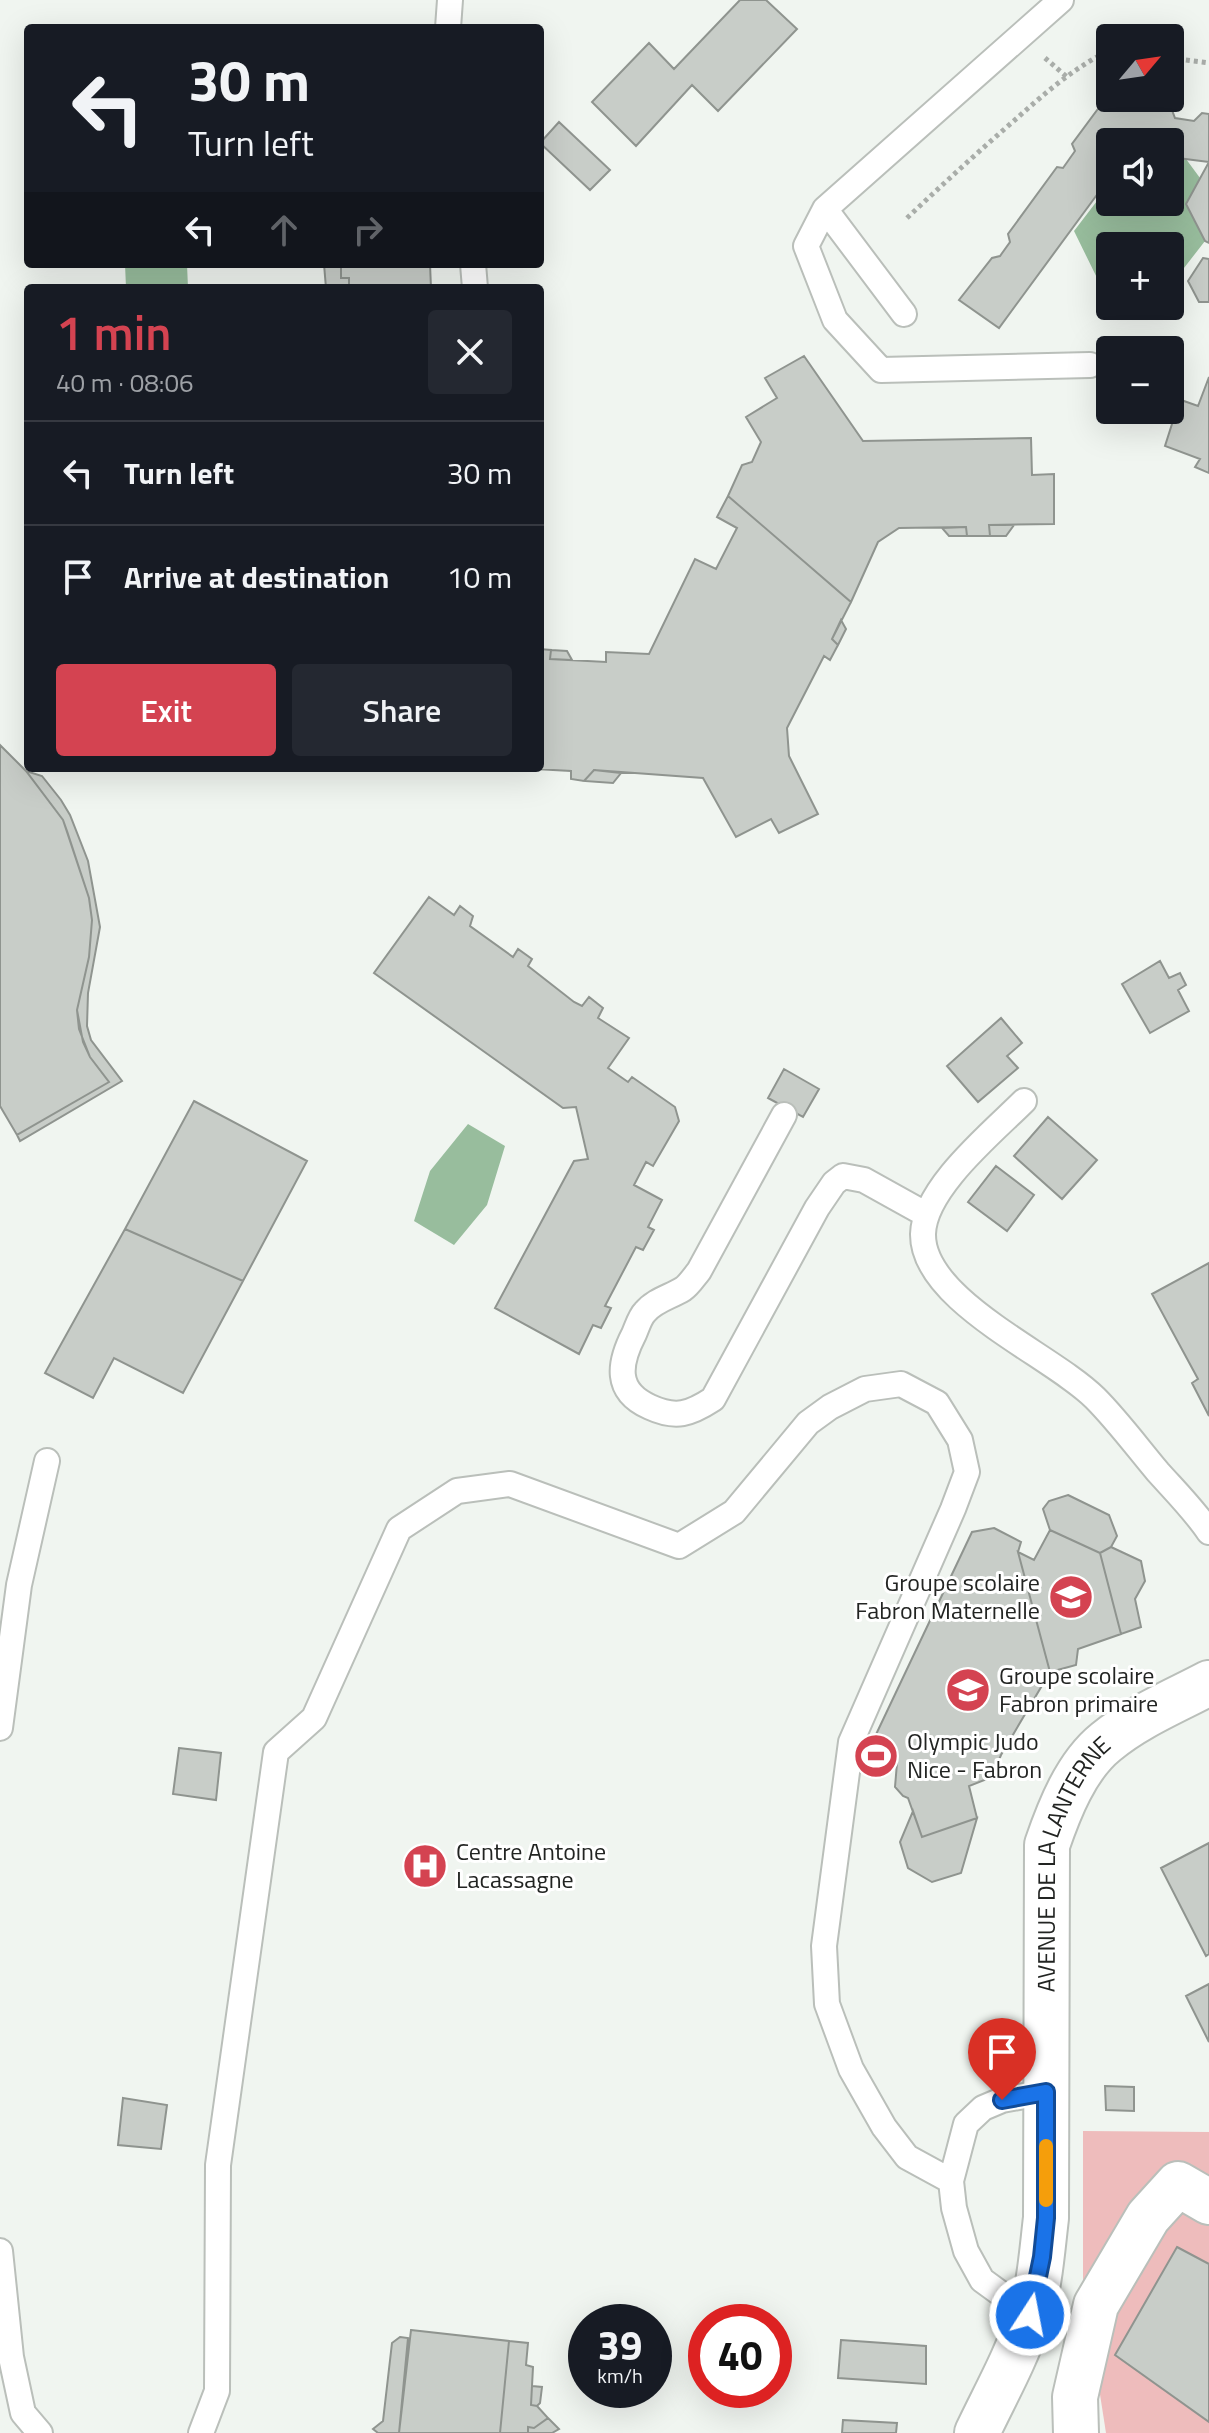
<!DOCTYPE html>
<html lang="en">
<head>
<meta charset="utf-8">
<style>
  :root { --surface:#171b24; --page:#242831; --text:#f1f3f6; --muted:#9ea1a6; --line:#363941; --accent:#d44351 }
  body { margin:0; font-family:"Titillium Web",sans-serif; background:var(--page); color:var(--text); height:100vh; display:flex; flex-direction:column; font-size:30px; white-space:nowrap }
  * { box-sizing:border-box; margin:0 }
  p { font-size:26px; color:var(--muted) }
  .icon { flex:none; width:44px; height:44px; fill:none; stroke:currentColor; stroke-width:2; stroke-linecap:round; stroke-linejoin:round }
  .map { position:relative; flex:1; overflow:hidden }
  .sheet { position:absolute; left:24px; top:284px; width:520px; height:488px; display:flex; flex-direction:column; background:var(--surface); border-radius:8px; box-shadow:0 8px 32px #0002 }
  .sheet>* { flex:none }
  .guide { position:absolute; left:24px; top:24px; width:520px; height:244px; border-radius:8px; box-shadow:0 8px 32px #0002; background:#171b24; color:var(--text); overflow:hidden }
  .needle { width:52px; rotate:61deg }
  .controls { position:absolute; left:1096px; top:24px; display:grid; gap:16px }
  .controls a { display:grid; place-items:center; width:88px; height:88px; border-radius:8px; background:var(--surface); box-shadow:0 8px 32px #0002; font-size:40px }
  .speed { position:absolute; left:568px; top:2304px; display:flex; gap:16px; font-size:40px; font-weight:700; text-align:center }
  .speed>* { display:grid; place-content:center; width:104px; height:104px; border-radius:50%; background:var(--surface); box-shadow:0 8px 32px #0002; line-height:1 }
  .speed small { font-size:20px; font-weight:400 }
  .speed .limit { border:12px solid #d22; background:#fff; color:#111 }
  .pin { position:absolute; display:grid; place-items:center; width:68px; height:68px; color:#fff; margin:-82px -34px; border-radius:50% 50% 50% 0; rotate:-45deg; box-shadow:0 0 8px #0007 }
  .pin .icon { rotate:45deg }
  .me { position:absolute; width:88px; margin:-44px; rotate:11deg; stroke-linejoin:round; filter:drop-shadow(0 0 6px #0008) }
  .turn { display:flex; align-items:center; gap:28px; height:168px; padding:0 32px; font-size:36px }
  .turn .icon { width:104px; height:104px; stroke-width:2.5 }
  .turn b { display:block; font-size:56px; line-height:68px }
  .lanes { display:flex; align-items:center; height:76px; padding:0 32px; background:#0003; justify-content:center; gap:40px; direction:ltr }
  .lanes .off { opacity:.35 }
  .round { display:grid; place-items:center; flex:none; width:84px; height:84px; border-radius:8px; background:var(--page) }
  .headline { display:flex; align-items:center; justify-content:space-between; height:136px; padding:0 32px }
  h1 { font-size:48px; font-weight:600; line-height:60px; color:var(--accent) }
  .button { display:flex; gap:16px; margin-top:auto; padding:16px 32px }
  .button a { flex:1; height:92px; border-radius:8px; background:var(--accent); color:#fff; font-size:32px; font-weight:600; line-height:92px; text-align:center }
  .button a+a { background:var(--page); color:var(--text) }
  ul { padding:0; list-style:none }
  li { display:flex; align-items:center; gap:24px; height:104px; padding:0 32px; border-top:2px solid var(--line) }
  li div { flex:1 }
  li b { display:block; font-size:30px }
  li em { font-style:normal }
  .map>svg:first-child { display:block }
  .green { fill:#eebcbc }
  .water { fill:#98bd9d }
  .building { fill:#c8cdc8; stroke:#8f948f; stroke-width:2 }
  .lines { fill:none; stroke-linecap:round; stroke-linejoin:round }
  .service-casing { stroke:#babfba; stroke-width:28 }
  .minor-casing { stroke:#babfba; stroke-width:48 }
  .tertiary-casing { stroke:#babfba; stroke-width:48 }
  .path { stroke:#a9ada9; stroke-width:5; stroke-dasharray:4 4; stroke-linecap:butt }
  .service { stroke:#fff; stroke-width:24 }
  .minor { stroke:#fff; stroke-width:44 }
  .tertiary { stroke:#fff; stroke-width:44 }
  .route-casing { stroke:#114b97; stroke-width:20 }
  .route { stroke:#1a73e8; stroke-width:14 }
  .slow { stroke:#f59e0b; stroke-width:14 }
  .labels { text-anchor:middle; stroke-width:6; stroke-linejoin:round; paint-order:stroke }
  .poi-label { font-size:24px; fill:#222422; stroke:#fff; text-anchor:start }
  .street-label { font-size:24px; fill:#222422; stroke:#fff }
</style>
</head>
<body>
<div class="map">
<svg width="1209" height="2433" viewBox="0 0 1209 2433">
  <rect width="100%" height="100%" fill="#f0f5f0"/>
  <path class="green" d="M1083,2131L1209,2132V2433H1106L1083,2285Z"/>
  <path class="water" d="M1170,157L1186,159L1200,178L1186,204L1205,241L1170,286V246H1110V287L1101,286L1074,231L1110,184V202H1170Z
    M125,264H187L188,288H126Z
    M468,1124L505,1146L487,1205L454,1245L414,1221L430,1171Z"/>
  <path class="building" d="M740,0H766L797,29L718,111L692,85L636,146L592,102L649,43L674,69Z
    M1106,98L1170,105L1175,118L1194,121L1202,113L1209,114V162L1170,157V142H1110V177L999,328L959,300L992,258L1000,256L1010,242L1008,234L1057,167L1063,168L1075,151L1072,144Z
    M559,122L610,170L590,190L540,143Z
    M1209,162V243L1205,241L1186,204Z
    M1203,258L1209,259V302H1199L1188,281Z
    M324,264H341V278H349V288H326Z
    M341,264H430L431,288H349V278H341Z
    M804,356L863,441L1031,438L1032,475L1054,474V524L989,525L990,536H967L966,527L899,528L878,542L851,602L728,496L742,465L752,462L761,442L746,417L777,398L765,378Z
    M1209,377V473L1195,467L1200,459L1165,446L1179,402L1181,400L1198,406Z
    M728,496L851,602L832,639L838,645L830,660L824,656L787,728L789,756L818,814L779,833L771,819L736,837L703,778L594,770L584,781L571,779V771L517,768H540V649L551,650L550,659L606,662V652L649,654L695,559L716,569L737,528L717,517Z
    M989,525H1014L1006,536H990Z
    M966,527L967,536H949L942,528Z
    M841,620L846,629L838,645L832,639Z
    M551,650L567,651L572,660L550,659Z
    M0,745L26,771L63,820L67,831L89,898L92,920L89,957L77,1010L79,1029L90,1057L109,1082L17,1135L0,1106Z
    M594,770L621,773L613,783L584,781Z
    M26,771L42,776L61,800L70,815L88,861L100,927L88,993L87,1026L91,1040L122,1081L20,1141L17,1135L109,1082L90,1057L83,1042L77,1010L89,957L92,920L89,898L63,820Z
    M429,897L454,915L460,906L473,916L470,926L513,957L518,949L532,959L528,966L574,1002L582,1006L589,997L603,1008L598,1018L629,1038L608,1068L628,1082L632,1077L675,1107L679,1121L653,1166L646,1162L634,1185L662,1200L648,1227L654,1230L643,1250L636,1247L605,1306L611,1308L601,1328L593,1325L579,1354L495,1308L574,1161L588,1159L576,1107L563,1108L374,973Z
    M1160,961L1169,978L1180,973L1186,985L1178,990L1189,1011L1150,1033L1122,984Z
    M1001,1018L1022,1043L1007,1056L1018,1068L978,1102L947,1066Z
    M784,1069L819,1089L803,1117L768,1098Z
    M194,1101L307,1161L243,1281L125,1229Z
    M1048,1117L1097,1160L1062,1199L1014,1156Z
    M996,1166L1034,1195L1007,1231L968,1202Z
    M125,1229L243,1281L183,1393L114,1358L93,1398L45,1373Z
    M1209,1263V1416L1192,1383L1198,1379L1152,1294Z
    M1068,1495L1109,1515L1117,1536L1111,1547L1100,1553L1050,1530L1043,1509L1049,1501Z
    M994,1528L1021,1542L1018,1552L1050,1672L1001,1755L992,1777L969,1786L977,1818L922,1837L908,1798L903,1796L895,1787L897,1763L881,1759V1753L871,1745L972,1532Z
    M1050,1530L1100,1553L1121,1634L1078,1649L1076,1665L1050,1672L1018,1552L1034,1560Z
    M1111,1547L1141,1561L1145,1581L1135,1599L1141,1627L1121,1634L1100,1553Z
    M179,1748L221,1753L216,1800L173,1794Z
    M913,1811L922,1837L977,1818L961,1873L932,1882L908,1868L900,1842Z
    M1209,1843V1954L1206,1956L1161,1868Z
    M1209,1984V2042L1186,1996Z
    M1105,2086L1134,2087V2111L1106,2110Z
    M123,2098L167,2105L161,2149L118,2145Z
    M1177,2247L1209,2264V2422L1115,2355Z
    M411,2330L509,2341L500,2433H399Z
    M400,2337L408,2338L399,2433H378L373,2429L383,2421L392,2343Z
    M841,2340L926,2346V2384L838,2378Z
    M509,2341L528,2343L526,2365L533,2367L531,2405L537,2406L548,2418L534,2428L528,2427V2433H500Z
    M532,2386L542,2387L540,2403L537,2406L531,2405Z
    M548,2418L559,2429L552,2433H528V2427L534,2428Z
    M843,2420L897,2423L896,2433H842Z"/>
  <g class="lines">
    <g class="service-casing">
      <path id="service" d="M1061,0L825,209L806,246L835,320L881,370L1090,365
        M448,28L450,0
        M825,209L904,314
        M473,264L475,288
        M1024,1101C993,1132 924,1188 923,1234C922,1301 1052,1355 1095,1398C1117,1420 1137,1447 1158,1472C1175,1491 1195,1511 1209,1532
        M784,1115L699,1271C694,1277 689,1285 683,1289C670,1297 655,1300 645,1312C640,1317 637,1327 634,1334C619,1363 614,1391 650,1407C676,1419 690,1414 713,1399L817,1208L834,1183L843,1176L864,1180L927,1215
        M0,1728L19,1585L47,1461
        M0,2251L11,2357L23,2413L40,2433
        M1030,2315L982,2280L966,2251L954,2208L951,2181L966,2124L983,2108L1002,2100L1046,2092
        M201,2433L217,2391L218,2165L276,1752L314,1718L399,1529L457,1491L510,1484L679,1546L734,1512L808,1423L830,1407L865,1389L901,1384L937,1403L960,1440L967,1472L953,1509L851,1742L824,1946L827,2004L851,2069L884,2127L907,2157L951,2181"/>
    </g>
    <g class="minor-casing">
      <path id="minor" d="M1076,2433L1075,2397L1096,2305L1148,2217L1178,2184L1209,2202"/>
    </g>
    <g class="tertiary-casing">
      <g id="tertiary">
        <path id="s1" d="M977,2433C995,2395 1016,2358 1029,2318C1040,2287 1042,2251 1046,2218L1047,1845C1059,1810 1076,1766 1106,1742C1136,1717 1175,1701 1209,1683"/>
      </g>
    </g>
    <path class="path" d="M1045,58L1067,77
      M1170,58L1209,63
      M907,218C943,184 979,151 1016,119C1045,93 1075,67 1110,50"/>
    <use href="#service" class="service"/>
    <use href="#minor" class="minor"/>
    <use href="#tertiary" class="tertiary"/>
  </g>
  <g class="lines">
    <g class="route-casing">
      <path id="route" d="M1002,2100L1046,2092V2218L1042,2257L1030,2315"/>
    </g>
    <use href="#route" class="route"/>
    <path class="slow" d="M1046,2146V2200"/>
  </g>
  <defs>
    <g id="school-disc" transform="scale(2.3)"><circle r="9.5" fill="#d44351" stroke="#fff"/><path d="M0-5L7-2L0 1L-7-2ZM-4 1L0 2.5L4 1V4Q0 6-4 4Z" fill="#fff"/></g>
    <g id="stadium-disc" transform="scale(2.3)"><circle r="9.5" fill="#d44351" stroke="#fff"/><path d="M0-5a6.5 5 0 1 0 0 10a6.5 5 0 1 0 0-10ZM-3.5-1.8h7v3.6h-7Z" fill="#fff"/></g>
    <g id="hospital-disc" transform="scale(2.3)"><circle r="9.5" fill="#d44351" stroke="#fff"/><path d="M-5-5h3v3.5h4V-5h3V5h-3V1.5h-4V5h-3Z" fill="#fff"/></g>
  </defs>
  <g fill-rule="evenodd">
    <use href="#school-disc" x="1071" y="1597"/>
    <use href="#school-disc" x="968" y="1690"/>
    <use href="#stadium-disc" x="876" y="1756"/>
    <use href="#hospital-disc" x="425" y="1866"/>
  </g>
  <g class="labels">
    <g class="poi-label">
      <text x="1040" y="1591" text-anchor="end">Groupe scolaire<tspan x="1040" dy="28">Fabron Maternelle</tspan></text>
      <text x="999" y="1684">Groupe scolaire<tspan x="999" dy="28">Fabron primaire</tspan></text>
      <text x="907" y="1750">Olympic Judo<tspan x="907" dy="28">Nice - Fabron</tspan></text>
      <text x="456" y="1860">Centre Antoine<tspan x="456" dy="28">Lacassagne</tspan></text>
    </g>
    <g class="street-label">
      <text dy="8" stroke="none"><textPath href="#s1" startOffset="588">AVENUE DE LA LANTERNE</textPath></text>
    </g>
  </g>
</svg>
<div class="controls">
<a><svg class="needle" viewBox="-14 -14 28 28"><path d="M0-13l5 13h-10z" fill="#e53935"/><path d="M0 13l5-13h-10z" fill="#9ea1a6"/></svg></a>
<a><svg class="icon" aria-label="sound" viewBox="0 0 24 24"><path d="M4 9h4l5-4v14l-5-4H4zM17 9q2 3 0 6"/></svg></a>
<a>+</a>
<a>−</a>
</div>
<div class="speed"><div>39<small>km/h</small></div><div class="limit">40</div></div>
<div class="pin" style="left:1002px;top:2100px;background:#d93025"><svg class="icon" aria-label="arrive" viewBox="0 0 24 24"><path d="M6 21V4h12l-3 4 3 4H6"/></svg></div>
<svg class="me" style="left:1030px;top:2315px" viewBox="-20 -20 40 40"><circle r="17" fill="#1a73e8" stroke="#fff" stroke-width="3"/><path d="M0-11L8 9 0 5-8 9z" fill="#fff"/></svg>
<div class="guide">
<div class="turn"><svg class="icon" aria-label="left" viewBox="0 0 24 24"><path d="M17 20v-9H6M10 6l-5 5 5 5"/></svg><div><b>30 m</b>Turn left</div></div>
<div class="lanes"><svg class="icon" aria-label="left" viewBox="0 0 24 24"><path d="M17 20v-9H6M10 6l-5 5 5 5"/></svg><svg class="icon off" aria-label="ahead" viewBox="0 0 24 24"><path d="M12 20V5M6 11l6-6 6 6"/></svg><svg class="icon off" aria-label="right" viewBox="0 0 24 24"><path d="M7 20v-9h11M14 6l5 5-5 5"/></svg></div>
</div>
<section class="sheet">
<div class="headline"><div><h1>1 min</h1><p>40 m · 08:06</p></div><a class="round"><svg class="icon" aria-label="close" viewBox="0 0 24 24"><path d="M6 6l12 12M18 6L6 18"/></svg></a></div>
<ul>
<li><svg class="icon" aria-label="left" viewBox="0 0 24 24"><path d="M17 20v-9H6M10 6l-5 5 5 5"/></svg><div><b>Turn left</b></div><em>30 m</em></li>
<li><svg class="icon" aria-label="arrive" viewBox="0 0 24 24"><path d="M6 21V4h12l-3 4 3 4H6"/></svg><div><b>Arrive at destination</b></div><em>10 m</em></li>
</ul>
<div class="button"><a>Exit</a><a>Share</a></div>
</section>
</div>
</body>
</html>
